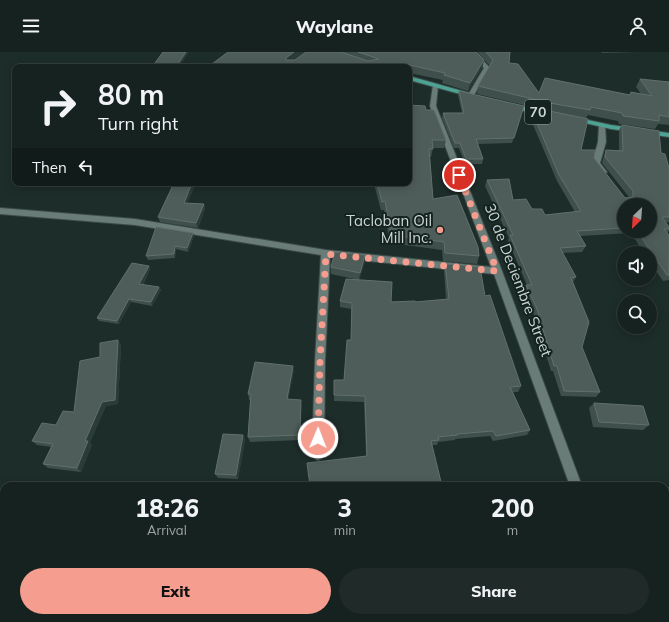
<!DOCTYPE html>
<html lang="en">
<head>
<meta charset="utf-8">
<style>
  :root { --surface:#162220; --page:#1f2a29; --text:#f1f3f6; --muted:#9ea4a5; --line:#353f3e; --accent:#f59d8e }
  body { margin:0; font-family:Mulish,sans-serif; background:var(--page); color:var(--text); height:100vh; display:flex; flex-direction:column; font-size:15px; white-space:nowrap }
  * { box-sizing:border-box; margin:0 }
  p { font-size:13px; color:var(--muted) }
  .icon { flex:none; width:22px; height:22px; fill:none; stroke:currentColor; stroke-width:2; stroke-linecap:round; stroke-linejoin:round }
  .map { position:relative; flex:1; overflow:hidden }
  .sheet { position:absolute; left:0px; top:430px; width:669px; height:140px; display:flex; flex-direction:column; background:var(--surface); border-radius:12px 12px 0 0; box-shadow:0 2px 10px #0003,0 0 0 1px var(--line) }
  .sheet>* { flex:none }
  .hud { position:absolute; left:12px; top:12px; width:400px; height:122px; border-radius:8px; box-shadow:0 2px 10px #0003,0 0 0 1px var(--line); background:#162220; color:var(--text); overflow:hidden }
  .needle { width:26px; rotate:205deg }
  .tools { position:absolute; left:617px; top:146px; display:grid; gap:8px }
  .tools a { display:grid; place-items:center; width:40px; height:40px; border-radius:50%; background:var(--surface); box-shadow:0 2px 10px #0003,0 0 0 1px var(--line); font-size:20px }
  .pin { position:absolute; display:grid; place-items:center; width:34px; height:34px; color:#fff; margin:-17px; border:2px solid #fff; border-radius:50%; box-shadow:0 1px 4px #0007 }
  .me { position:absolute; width:44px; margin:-22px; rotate:1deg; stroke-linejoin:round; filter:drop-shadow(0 0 3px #0008) }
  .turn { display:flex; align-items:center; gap:14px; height:84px; padding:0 20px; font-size:18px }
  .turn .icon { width:52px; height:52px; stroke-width:2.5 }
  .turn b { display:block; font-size:28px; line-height:34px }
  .then { display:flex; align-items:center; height:38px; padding:0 20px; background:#0003; gap:8px; font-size:15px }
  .eta { display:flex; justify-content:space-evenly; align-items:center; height:68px; text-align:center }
  .eta b { font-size:24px; font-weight:800; line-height:28px }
  .button { display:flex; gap:8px; margin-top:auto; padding:8px 20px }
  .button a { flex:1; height:46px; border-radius:24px; background:var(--accent); color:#111; font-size:16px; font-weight:800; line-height:46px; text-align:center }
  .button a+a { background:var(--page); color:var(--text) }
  header { display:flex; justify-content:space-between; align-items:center; height:52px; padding:0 20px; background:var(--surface); font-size:18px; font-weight:800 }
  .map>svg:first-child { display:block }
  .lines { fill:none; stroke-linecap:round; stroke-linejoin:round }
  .minor-casing { stroke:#3d4b48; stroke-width:2 }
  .major-casing { stroke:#3d4b48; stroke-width:2 }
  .minor { fill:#6a7c78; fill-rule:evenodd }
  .major { fill:#4ea294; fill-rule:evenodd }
  .wall { fill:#3f4f4b; fill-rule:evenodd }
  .shaded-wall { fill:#2b3b38 }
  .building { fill:#4e5d5a; stroke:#61706c }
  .route { stroke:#f59d8e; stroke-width:7; stroke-dasharray:0 12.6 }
  .poi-dot { fill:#f59d8e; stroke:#142320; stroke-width:1.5 }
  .labels { text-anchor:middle; stroke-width:4; stroke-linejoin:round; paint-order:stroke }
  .shield { fill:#142320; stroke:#94a09d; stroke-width:1 }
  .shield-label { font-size:14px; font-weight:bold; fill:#cbd5d2 }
  .poi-label { font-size:15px; fill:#cbd5d2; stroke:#142320; text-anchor:end }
  .street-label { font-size:15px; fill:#cbd5d2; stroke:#142320 }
</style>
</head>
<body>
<header><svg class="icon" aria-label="menu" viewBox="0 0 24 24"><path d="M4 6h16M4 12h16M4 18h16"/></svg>Waylane<svg class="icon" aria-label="person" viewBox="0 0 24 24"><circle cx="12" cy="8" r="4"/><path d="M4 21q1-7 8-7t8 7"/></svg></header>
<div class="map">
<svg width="669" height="570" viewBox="0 0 669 570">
  <rect width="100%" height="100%" fill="#1d2d2a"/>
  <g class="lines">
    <g class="minor-casing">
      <path id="minor" d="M469,0H475L490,16L474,43L471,45L468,43L484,16Z
        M433,33L438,34L436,54L502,219L582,434H570L494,222L330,205L325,309L324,402L322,406L318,408L314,406L312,402L315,309L321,203L135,173L0,162V156L135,167L326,198L491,215L430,54Z
        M602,71L605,73L606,90L600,111L607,120L603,122H600L592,111L598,90L599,73Z
        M621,566H635L636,570H622Z"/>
    </g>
    <g class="major-casing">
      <path id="major" d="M409,24L473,42L474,43L471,45L409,28Z
        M511,52L544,60L545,61L542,63L509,55L508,54Z
        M574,65L611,73L669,81V85L611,77L572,68V66Z"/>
    </g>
    <use href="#minor" class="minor"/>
    <use href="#major" class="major"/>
  </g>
  <path class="wall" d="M228,0H305L294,8H295L306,0H476L484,8L482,16L468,39L442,31L443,28L409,21V15H208Z
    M477,0H510L509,11L539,41L629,43L631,40L641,42L636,35L640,27L669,30V73L658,72L655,77L619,72L618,69L588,63L586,66L581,98L594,106L625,146L629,145L602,111L604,104L606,98H619V78L622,73L661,101L669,116V170H666L669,175V179L667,181L669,183V228L663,229L650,210V201H644L631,181L580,184L586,194L582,200L563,201L576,225L573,230L582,295L600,340L596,345L561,344L553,319H551L534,263L524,239L526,233H527L508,189L509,186L485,134L487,128L513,148L545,163L575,160L557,129L528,61L530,55L541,57L477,42L478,34L490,14ZM624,153L650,179H624Z
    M601,0H640L602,1Z
    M459,39L524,54L512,91L478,92L483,107L482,112H465L459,96H454L442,66L443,61H462L458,43Z
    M426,58L446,88L444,96H433L431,105H430L433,147L479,204L477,212L443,209L442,198L390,191L384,158H381L374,132L363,131H409Z
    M196,131L187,151L204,152L205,157L198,176L160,170L158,165Z
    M193,181L194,184L188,200L176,197L175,206L148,208L146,204Z
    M365,210L359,228L331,222V215Z
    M445,212L485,244L521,334L518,340H513L530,378L527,383L493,389L490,384L455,387V388L438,390L437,393H432L442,434H310L366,404L364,350L334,349V328H344L351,288V257L340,255V249L415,250L446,247L444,218Z
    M149,214L150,217L143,233L159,235L161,238L152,254L131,250L119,272L99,269L97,266Z
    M118,288L121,293L118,352L106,354L90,390L92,393L81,420L48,416L43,412L51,395L37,393L32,389L74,360Z
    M294,319L288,347L301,353V388L250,390L248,385L250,348H249L248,342Z
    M594,351L649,373L643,378L593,375L589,356Z
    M243,383L245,388L238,427L218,426L215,422Z
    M665,436H669V488L665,489Z
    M402,566H571L572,567L566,568L539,570H403Z
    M652,566H665L669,570H653Z"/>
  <path class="shaded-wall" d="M186,0H189L179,15H176Z
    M294,0H305L287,14L286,6Z
    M484,8L482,16L468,39L470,31Z
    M192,131H196L185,156L184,151Z
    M204,152L205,157L198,176L196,171Z
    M193,181L194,184L188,200L187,196Z
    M175,194L176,197L175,206L174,202Z
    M365,203V210L359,228L360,221Z
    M149,214L150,217L141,236L139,232Z
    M159,235L161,238L152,254L151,250Z
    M129,247L131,250L119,272L117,269Z
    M118,288L121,293L118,352L106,354L90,390L92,393L81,420L77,416L85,389Z
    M293,314L294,319L287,353V347Z
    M301,348V388L300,383Z
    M243,383L245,388L238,427L236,423Z
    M235,566H239L238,570H235Z"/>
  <path class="building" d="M163,0H186L176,15H152Z
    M228,0H294L286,6V8H295L306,0H341L368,9L379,7L358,0H476L484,8L470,31L444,23L445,21L401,11L398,15H208Z
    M486,0H510L509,11L518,12L539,41L545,26L630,43L631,40L652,44L640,27L669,30V65L659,63V69L623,64L622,61L591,55L590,58L550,51L478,34L493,8Z
    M459,39L524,54L514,86L476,87L483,107H466L460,91H455L443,61H464Z
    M409,53L425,54L426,58H434L446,88H432L433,97H429L433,147L457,143L478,195L479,204L445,201L444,190L391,183L385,149L382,150L377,131H409Z
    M530,55L588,67L581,98H595L594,106L625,146L633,145V139L605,105L606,98L623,99L622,73L659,79L661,101L665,102L669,116V165H662L669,175V177H664L669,183V223H667L637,179H650V153H624V176L577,179L586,194L560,196L576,225L571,226L589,270L582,295L600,340L564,339L557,314H554L537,257L526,233H532L510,183H513L487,128L509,127L513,148L526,147L532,157H542L545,163L581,159L559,123Z
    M174,131H192L184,151L204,152L196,171L158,165Z
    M156,175L193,181L187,196L175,194L174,202L146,204Z
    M335,200L365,203L360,221L331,215Z
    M132,211L149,214L139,232L159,235L151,250L129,247L117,269L97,266Z
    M445,212L480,215L485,244L490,243L521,334L510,335L530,378L496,384L493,379L457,382V383L438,385L439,388L431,389L442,434H416V433L410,434H310L307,411L367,404L365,344L334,343V328H344L347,288H351L352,251L340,249L346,227L392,230L391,250L415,249V250L449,247Z
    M118,288L115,348L102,350L85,389H88L77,416L43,412L53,392L32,389L42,371L56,373L63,359L74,360L80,309L100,305V291Z
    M255,310L293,314L287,347L301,348L300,383L248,385L251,342H248Z
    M594,351L643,354L649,373L599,370Z
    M223,382L243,383L236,423L215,422Z
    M665,436H669V486L665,487Z
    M665,547H668L669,548V570H661L660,566H665Z
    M158,566H235V570H157Z
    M309,566H363V570H309Z
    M404,566H571L572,567L535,569V570H404Z"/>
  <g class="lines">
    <path class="route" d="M318,386L320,309L326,202L497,219L459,123"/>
  </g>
  <circle class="poi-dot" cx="440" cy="178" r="4"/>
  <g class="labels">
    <rect class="shield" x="525" y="48" width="26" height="24" rx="3"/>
    <g class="shield-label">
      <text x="538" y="65">70</text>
    </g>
    <g class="poi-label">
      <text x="432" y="174">Tacloban Oil<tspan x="432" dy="17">Mill Inc.</tspan></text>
    </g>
    <g class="street-label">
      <text transform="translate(518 228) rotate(69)" y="5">30 de Deciembre Street</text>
    </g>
  </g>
</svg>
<div class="tools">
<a><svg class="needle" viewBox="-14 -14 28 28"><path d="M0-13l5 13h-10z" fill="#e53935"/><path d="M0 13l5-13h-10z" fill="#9ea4a5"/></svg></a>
<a><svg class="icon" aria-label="sound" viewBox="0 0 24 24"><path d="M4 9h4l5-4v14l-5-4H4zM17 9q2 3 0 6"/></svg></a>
<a><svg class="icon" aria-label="search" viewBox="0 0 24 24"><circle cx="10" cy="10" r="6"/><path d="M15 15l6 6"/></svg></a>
</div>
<div class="pin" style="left:459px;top:123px;background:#d93025"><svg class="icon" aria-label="arrive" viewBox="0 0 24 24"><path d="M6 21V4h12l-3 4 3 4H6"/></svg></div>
<svg class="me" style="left:318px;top:386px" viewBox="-20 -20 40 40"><circle r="17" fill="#f59d8e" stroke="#fff" stroke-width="3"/><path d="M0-11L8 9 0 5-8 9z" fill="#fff"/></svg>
<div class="hud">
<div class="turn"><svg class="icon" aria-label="right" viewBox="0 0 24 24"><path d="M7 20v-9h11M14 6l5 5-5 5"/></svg><div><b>80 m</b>Turn right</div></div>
<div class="then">Then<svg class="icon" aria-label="left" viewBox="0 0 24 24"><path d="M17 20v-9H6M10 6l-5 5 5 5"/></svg></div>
</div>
<section class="sheet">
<div class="eta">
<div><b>18:26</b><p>Arrival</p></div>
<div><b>3</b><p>min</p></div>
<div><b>200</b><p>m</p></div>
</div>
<div class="button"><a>Exit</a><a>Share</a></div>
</section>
</div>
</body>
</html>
